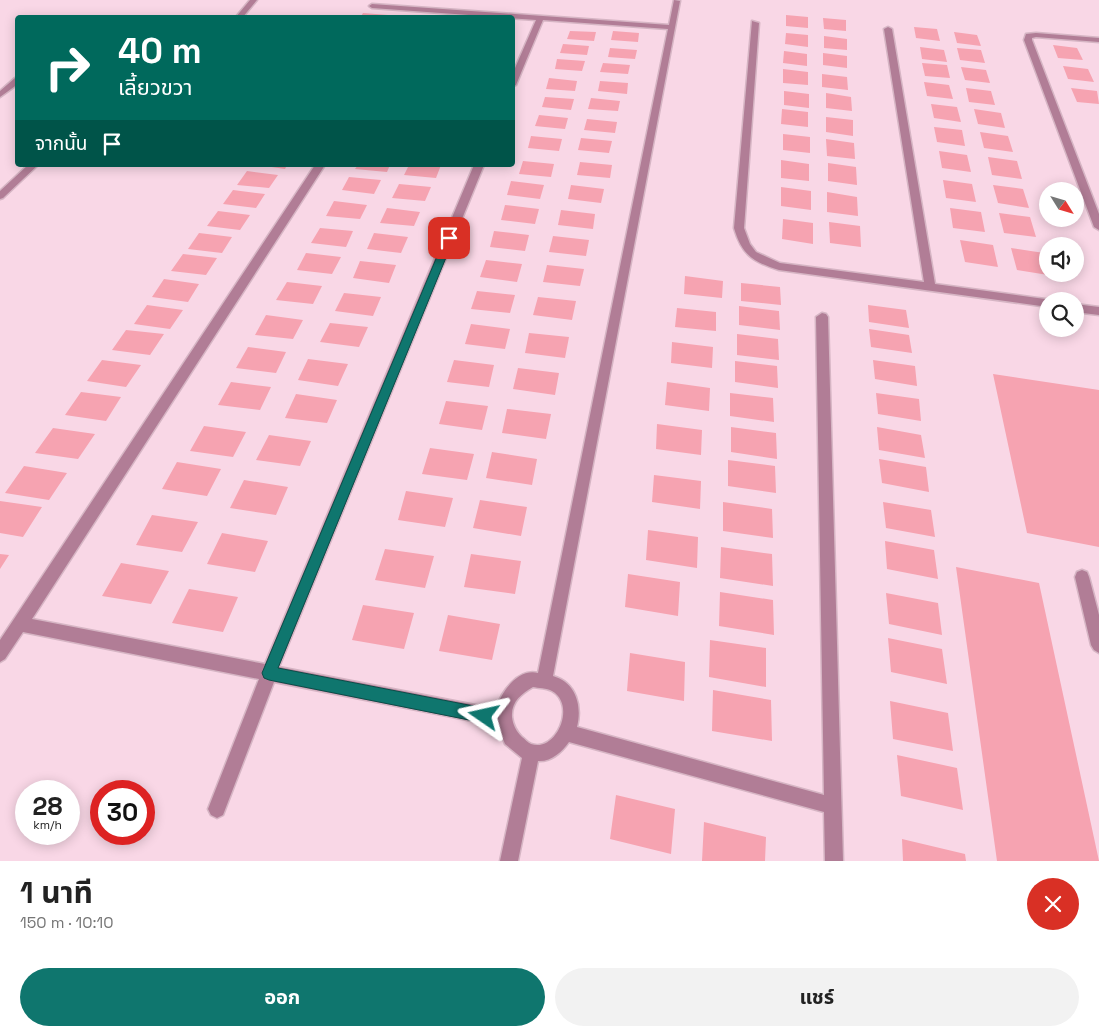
<!DOCTYPE html>
<html lang="th">
<head>
<meta charset="utf-8">
<style>
  :root { --surface:#fff; --page:#f2f2f2; --text:#222; --muted:#767676; --accent:#0f766e }
  body { margin:0; font-family:"Space Grotesk","Noto Sans Thai",sans-serif; background:var(--page); color:var(--text); height:100vh; display:flex; flex-direction:column; font-size:19px; white-space:nowrap }
  * { box-sizing:border-box; margin:0 }
  p { font-size:16px; color:var(--muted) }
  .icon { flex:none; width:28px; height:28px; fill:none; stroke:currentColor; stroke-width:2; stroke-linecap:round; stroke-linejoin:round }
  .map { position:relative; height:861px; overflow:hidden }
  .drawer { display:flex; flex-direction:column; background:var(--surface); flex:1 }
  .drawer>* { flex:none }
  .top-card { position:absolute; left:15px; top:15px; width:500px; height:152px; border-radius:5px; box-shadow:0 2px 12px #0003; background:#00695c; color:#fff; overflow:hidden }
  .needle { width:32px; rotate:127deg }
  .fabs { position:absolute; left:1039px; top:182px; display:grid; gap:10px }
  .fabs a { display:grid; place-items:center; width:45px; height:45px; border-radius:50%; background:var(--surface); box-shadow:0 2px 12px #0003; font-size:25px }
  .speed { position:absolute; left:15px; top:780px; display:flex; gap:10px; font-size:25px; font-weight:700; text-align:center }
  .speed>* { display:grid; place-content:center; width:65px; height:65px; border-radius:50%; background:var(--surface); box-shadow:0 2px 12px #0003; line-height:1 }
  .speed small { font-size:12px; font-weight:400 }
  .speed .limit { border:8px solid #d22; background:#fff; color:#111 }
  .pin { position:absolute; display:grid; place-items:center; width:42px; height:42px; color:#fff; margin:-21px; border-radius:10px; box-shadow:0 2px 8px #0006 }
  .me { position:absolute; width:55px; margin:-28px; rotate:281deg; stroke-linejoin:round; filter:drop-shadow(0 0 4px #0008) }
  .turn { display:flex; align-items:center; gap:18px; height:105px; padding:0 20px; font-size:22px }
  .turn .icon { width:65px; height:65px; stroke-width:2.5 }
  .turn b { display:block; font-size:35px; line-height:42px }
  .then { display:flex; align-items:center; height:48px; padding:0 20px; background:#0003; gap:10px; font-size:19px }
  .round { display:grid; place-items:center; flex:none; width:52px; height:52px; border-radius:26px; background:var(--page) }
  .headline { display:flex; align-items:center; justify-content:space-between; height:85px; padding:0 20px }
  h1 { font-size:30px; font-weight:700; line-height:38px }
  .primary-button { display:flex; gap:10px; margin-top:auto; padding:10px 20px }
  .primary-button a { flex:1; height:58px; border-radius:30px; background:var(--accent); color:#fff; font-size:20px; font-weight:700; line-height:58px; text-align:center }
  .primary-button a+a { background:var(--page); color:var(--text) }
  .map>svg:first-child { display:block }
  .building { fill:#f6a3b1 }
  .lines { fill:none; stroke-linecap:round; stroke-linejoin:round }
  .minor-casing { stroke:#d6b5c4; stroke-width:3 }
  .minor { fill:#b17d96; fill-rule:evenodd }
  .route { fill:#0f766e; stroke:#0a4d48 }
</style>
</head>
<body>
<div class="map">
<svg width="1099" height="861" viewBox="0 0 1099 861">
  <rect width="100%" height="100%" fill="#f9d7e6"/>
  <path class="building" d="M363,13L388,15L386,18H360Z
    M786,15L808,17V28L786,26Z
    M823,18L846,20V31L824,29Z
    M914,27L937,29L940,41L916,38Z
    M570,31L596,32L594,41L567,39Z
    M613,31L639,33L638,42L611,40Z
    M954,32L977,35L981,46L957,43Z
    M786,33L808,35V47L785,44Z
    M824,36L847,39V50L824,48Z
    M563,44L589,46L587,55L560,53Z
    M1053,45L1077,48L1083,60L1058,58Z
    M920,47L944,50L947,62L922,59Z
    M610,48L637,50L635,59L608,57Z
    M957,48L981,50L985,63L960,60Z
    M784,51L807,54V66L783,63Z
    M823,53L847,56V68L823,65Z
    M557,59L585,61L582,71L555,69Z
    M603,63L630,65L628,74L600,72Z
    M922,63L947,65L950,78L925,76Z
    M1063,66L1088,69L1094,82L1068,79Z
    M961,67L986,70L990,83L965,80Z
    M783,69L808,72V85L783,83Z
    M822,74L847,77L848,90L822,87Z
    M549,78L577,81L575,91L546,89Z
    M600,81L628,83L627,94L598,91Z
    M924,82L949,85L953,99L927,96Z
    M966,88L991,91L995,105L969,102Z
    M1071,88L1097,91L1099,104L1077,102Z
    M784,91L809,94V108L784,105Z
    M826,93L851,97L852,111L826,108Z
    M545,97L574,99L571,110L542,107Z
    M591,98L620,101L618,111L588,109Z
    M931,104L957,107L961,122L934,118Z
    M782,109L808,112V127L781,124Z
    M974,109L1001,113L1005,128L978,124Z
    M539,115L568,118L565,129L535,126Z
    M826,117L853,120V136L826,132Z
    M587,119L617,122L615,133L584,130Z
    M934,127L962,130L965,146L937,142Z
    M980,132L1008,136L1013,152L984,148Z
    M783,134L810,137V153L783,150Z
    M531,136L562,139L559,151L528,148Z
    M581,138L612,141L609,153L578,150Z
    M826,139L854,143L855,159L827,156Z
    M939,151L967,155L971,172L942,168Z
    M988,157L1017,161L1022,179L992,175Z
    M781,160L809,164V181L781,178Z
    M523,161L554,164L551,177L519,174Z
    M580,162L612,165L610,178L577,175Z
    M828,163L856,167L857,185L828,181Z
    M258,165H287L285,169Z
    M358,165H390L387,172L355,169Z
    M409,165H441L436,178L404,175Z
    M247,171L278,175L269,188L237,185Z
    M349,177L381,180L374,194L342,190Z
    M943,180L972,184L976,202L946,198Z
    M511,181L544,185L540,199L507,195Z
    M399,184L431,187L425,201L392,198Z
    M571,185L604,189L601,203L568,199Z
    M993,185L1023,189L1029,208L998,203Z
    M781,187L811,191V210L781,206Z
    M233,190L265,194L256,208L223,204Z
    M827,192L857,197L858,216L827,212Z
    M334,201L367,205L360,219L326,216Z
    M505,205L539,209L535,224L501,220Z
    M387,208L420,212L414,226L380,223Z
    M950,208L981,212L985,232L953,228Z
    M561,210L595,214L593,229L558,225Z
    M218,211L250,215L240,230L207,226Z
    M999,213L1030,217L1036,237L1004,233Z
    M783,219L813,223V244L782,239Z
    M829,222L860,226L861,247L830,243Z
    M320,228L353,231L346,247L311,243Z
    M494,231L529,235L525,251L490,247Z
    M199,233L232,237L222,253L188,249Z
    M374,233L408,237L401,253L367,249Z
    M553,236L589,240L586,256L549,252Z
    M960,240L993,245L998,267L965,262Z
    M1011,248L1044,253L1048,265V275L1017,270Z
    M306,253L341,257L332,274L297,270Z
    M183,254L217,258L206,275L171,271Z
    M486,260L522,264L517,282L480,277Z
    M360,261L396,265L389,283L353,278Z
    M547,265L584,269L580,286L543,282Z
    M685,276L723,281L722,298L684,294Z
    M164,279L199,284L188,302L152,297Z
    M287,282L322,286L313,304L276,300Z
    M741,283L780,287L781,305L741,301Z
    M477,291L515,295L510,313L471,309Z
    M344,293L381,297L373,316L335,311Z
    M538,297L576,301L572,320L533,315Z
    M147,305L183,310L170,329L134,324Z
    M868,305L906,310L909,328L869,322Z
    M739,306L779,311L780,330L739,325Z
    M677,308L716,312V331L675,327Z
    M266,315L303,320L293,339L255,335Z
    M330,323L368,327L359,347L320,342Z
    M471,324L510,329L505,349L465,344Z
    M869,329L909,335L912,353L871,347Z
    M126,330L164,334L150,355L112,350Z
    M529,333L569,337L565,358L525,353Z
    M737,334L778,339L779,360L737,355Z
    M672,342L713,347L712,368L671,363Z
    M248,347L286,352L276,373L236,368Z
    M308,359L348,364L338,386L298,380Z
    M102,360L141,365L126,387L87,381Z
    M454,360L494,365L489,387L447,382Z
    M873,360L915,366L917,386L875,379Z
    M735,361L777,366L778,388L735,382Z
    M518,368L559,373L555,395L513,389Z
    M993,374L1099,390V547L1027,533Z
    M231,382L271,387L260,410L218,405Z
    M667,382L710,388L709,411L665,405Z
    M81,392L121,397L106,421L65,415Z
    M730,393L773,398L774,422L730,416Z
    M876,393L919,399L921,421L878,414Z
    M296,394L337,400L327,423L285,418Z
    M446,401L488,406L482,430L439,424Z
    M507,409L551,414L546,439L502,433Z
    M657,424L702,430L701,455L656,449Z
    M204,426L246,432L233,457L190,451Z
    M731,427L776,433L777,459L731,452Z
    M877,427L921,435L925,458L879,450Z
    M53,428L95,434L78,459L35,453Z
    M269,435L311,441L300,466L256,460Z
    M430,448L474,454L467,480L422,474Z
    M492,452L537,459L532,485L486,478Z
    M879,459L926,467L929,492L882,483Z
    M728,460L775,466L776,493L728,486Z
    M177,462L221,469L207,496L162,489Z
    M24,466L67,473L49,500L5,493Z
    M654,475L701,481L700,509L652,502Z
    M244,480L288,487L276,515L230,508Z
    M406,491L453,498L445,527L398,520Z
    M480,500L527,507L521,536L473,528Z
    M0,501L42,507L23,537L0,533Z
    M723,502L772,509L773,538L723,531Z
    M883,502L931,510L935,537L886,528Z
    M152,515L198,522L182,552L136,545Z
    M648,530L698,537L697,568L646,560Z
    M222,533L268,541L255,572L207,564Z
    M885,541L934,550L938,579L887,569Z
    M721,547L772,554L773,586L720,578Z
    M385,549L434,556L425,588L375,580Z
    M0,554L9,555L0,569Z
    M471,554L521,561L515,594L464,587Z
    M121,563L169,571L151,604L102,596Z
    M956,567L1039,583L1099,861H997Z
    M628,574L680,582L678,616L625,607Z
    M189,589L238,597L223,632L172,623Z
    M720,592L773,600L774,635L719,626Z
    M886,593L938,603L942,635L889,624Z
    M363,605L414,613L404,649L352,640Z
    M448,615L500,624L492,660L439,651Z
    M888,638L942,649L947,684L891,672Z
    M710,640L766,648V687L709,677Z
    M630,653L685,662L684,701L627,691Z
    M713,690L771,700L772,741L712,731Z
    M890,701L948,713L953,751L893,739Z
    M897,755L957,768L963,810L901,796Z
    M616,795L675,809L671,854L610,839Z
    M704,822L766,837L765,861H702Z
    M902,839L965,854L966,861H903Z"/>
  <g class="lines">
    <g class="minor-casing">
      <path id="minor" d="M250,0H257L242,18H235Z
        M674,0L680,1L553,676C577,683 582,707 577,727L824,795L816,317L822,313L826,314L828,317L843,861H825L824,812L569,742C562,752 551,762 538,761L518,861H500L522,758L505,744L498,726L274,682L223,815L217,818L211,815L208,809L259,679L23,632L5,659L0,662V640L14,619L315,165H325L32,619L265,664L474,165H484L279,667L496,709C501,692 518,668 538,673L668,29L543,20L516,85L512,87V75L536,20L372,8L369,6L372,4L669,25ZM533,687C538,688 547,688 552,691C577,705 556,753 531,744C528,743 525,739 522,737C516,731 513,725 512,717C511,702 521,694 533,687Z
        M752,21L759,23L744,228L750,244L756,252L780,263L924,282L884,29L888,27L892,29L935,284L1052,300L1048,301V307L779,270C753,262 742,255 734,228Z
        M1036,33L1099,38V42L1036,37L1032,38V40L1099,214V230L1094,227L1024,40L1026,34Z
        M15,78H18V84L0,97V91Z
        M28,165H38L3,198L0,199V191Z
        M1075,304L1099,307V315L1075,312Z
        M1082,570L1087,572L1089,577L1099,615V653L1094,650L1091,645L1075,577L1077,572Z"/>
    </g>
    <use href="#minor" class="minor"/>
  </g>
  <path class="route" d="M446,235H449L454,238L278,668L484,708L490,710L492,716L490,721L484,723L269,680L264,678L262,673Z"/>
</svg>
<div class="fabs">
<a><svg class="needle" viewBox="-14 -14 28 28"><path d="M0-13l5 13h-10z" fill="#e53935"/><path d="M0 13l5-13h-10z" fill="#767676"/></svg></a>
<a><svg class="icon" aria-label="sound" viewBox="0 0 24 24"><path d="M4 9h4l5-4v14l-5-4H4zM17 9q2 3 0 6"/></svg></a>
<a><svg class="icon" aria-label="search" viewBox="0 0 24 24"><circle cx="10" cy="10" r="6"/><path d="M15 15l6 6"/></svg></a>
</div>
<div class="speed"><div>28<small>km/h</small></div><div class="limit">30</div></div>
<div class="pin" style="left:449px;top:238px;background:#d93025"><svg class="icon" aria-label="arrive" viewBox="0 0 24 24"><path d="M6 21V4h12l-3 4 3 4H6"/></svg></div>
<svg class="me" style="left:484px;top:716px" viewBox="-20 -20 40 40"><path d="M0-17L14 15 0 8-14 15z" fill="#0f766e" stroke="#fff" stroke-width="4"/></svg>
<div class="top-card">
<div class="turn"><svg class="icon" aria-label="right" viewBox="0 0 24 24"><path d="M7 20v-9h11M14 6l5 5-5 5"/></svg><div><b>40 m</b>เลี้ยวขวา</div></div>
<div class="then">จากนั้น<svg class="icon" aria-label="arrive" viewBox="0 0 24 24"><path d="M6 21V4h12l-3 4 3 4H6"/></svg></div>
</div>
</div>
<section class="drawer">
<div class="headline"><div><h1>1 นาที</h1><p>150 m · 10:10</p></div><a class="round" style="background:#d93025;color:#fff"><svg class="icon" aria-label="close" viewBox="0 0 24 24"><path d="M6 6l12 12M18 6L6 18"/></svg></a></div>
<div class="primary-button"><a>ออก</a><a>แชร์</a></div>
</section>
</body>
</html>
